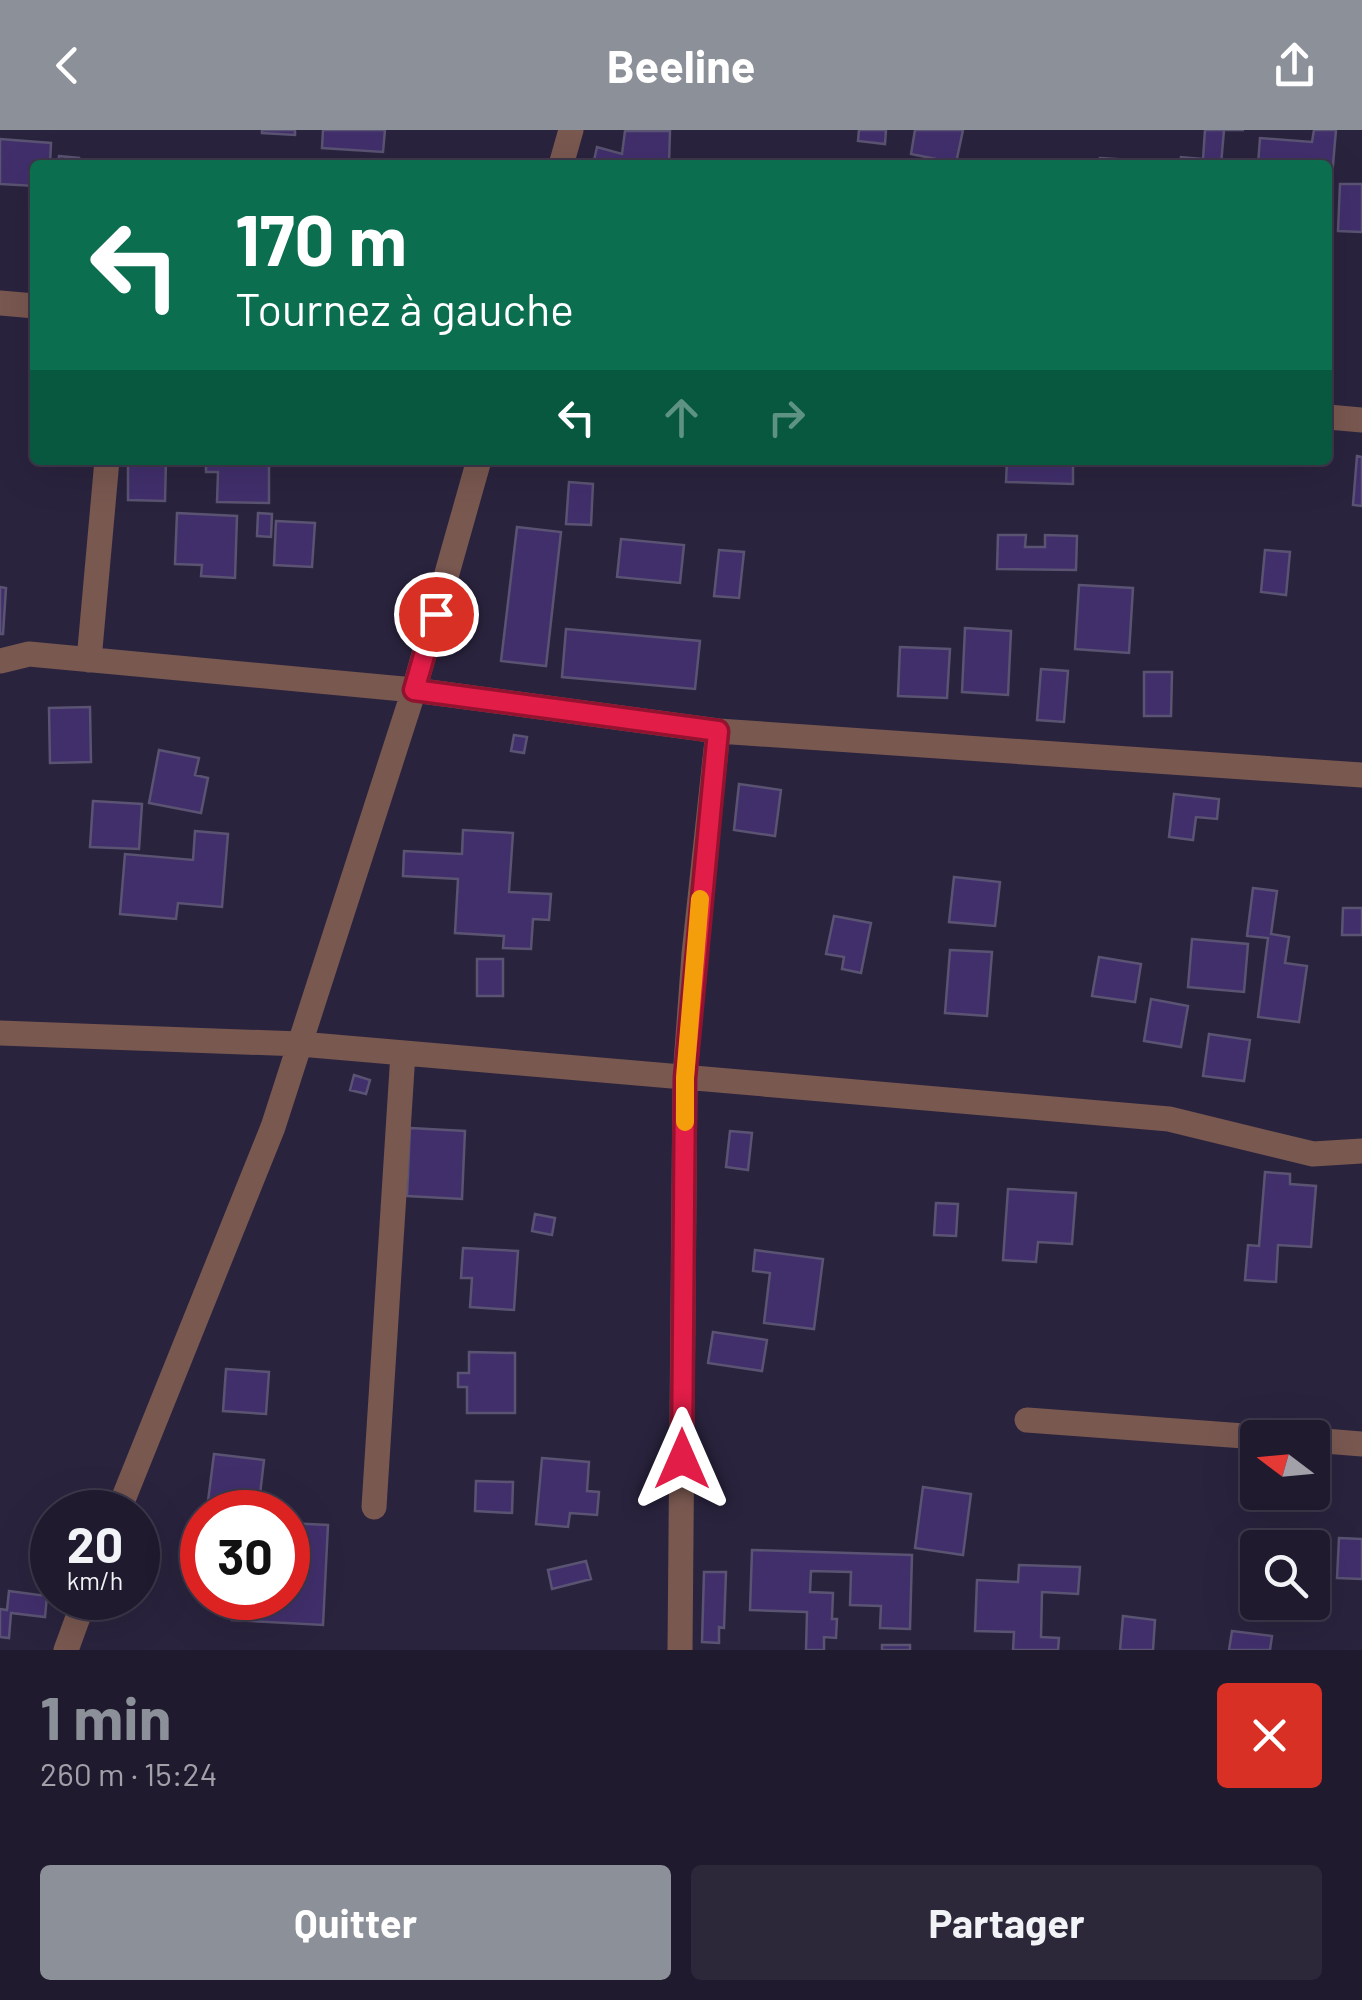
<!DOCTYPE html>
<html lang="fr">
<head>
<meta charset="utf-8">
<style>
  :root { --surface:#201a2e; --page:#2d273a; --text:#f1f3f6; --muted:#a2a1aa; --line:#3d384a; --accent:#8c9099 }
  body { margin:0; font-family:Barlow,sans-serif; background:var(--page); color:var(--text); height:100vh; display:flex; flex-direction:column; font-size:38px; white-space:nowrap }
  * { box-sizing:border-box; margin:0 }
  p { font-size:32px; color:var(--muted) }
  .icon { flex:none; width:55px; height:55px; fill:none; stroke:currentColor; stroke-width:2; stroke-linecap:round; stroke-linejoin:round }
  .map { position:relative; height:1520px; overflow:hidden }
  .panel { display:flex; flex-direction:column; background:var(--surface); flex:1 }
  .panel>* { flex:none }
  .banner { position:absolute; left:30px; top:30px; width:1302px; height:305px; border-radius:10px; box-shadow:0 10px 40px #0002,0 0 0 2px var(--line); background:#0b6e4f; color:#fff; overflow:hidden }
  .needle { width:65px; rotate:286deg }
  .buttons { position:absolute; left:1240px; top:1290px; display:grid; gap:20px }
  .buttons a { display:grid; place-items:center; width:90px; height:90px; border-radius:10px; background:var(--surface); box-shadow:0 10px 40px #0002,0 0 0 2px var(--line); font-size:50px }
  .speed { position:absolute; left:30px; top:1360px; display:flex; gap:20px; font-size:50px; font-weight:700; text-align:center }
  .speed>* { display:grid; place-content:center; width:130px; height:130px; border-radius:50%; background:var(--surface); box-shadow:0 10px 40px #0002,0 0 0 2px var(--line); line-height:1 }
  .speed small { font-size:25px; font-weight:400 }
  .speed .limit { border:15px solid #d22; background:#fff; color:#111 }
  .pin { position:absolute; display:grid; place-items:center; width:85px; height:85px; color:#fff; margin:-42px; border:5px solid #fff; border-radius:50%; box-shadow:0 2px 10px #0007 }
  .me { position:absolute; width:110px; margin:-55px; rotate:0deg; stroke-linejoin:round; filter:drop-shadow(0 0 8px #0008) }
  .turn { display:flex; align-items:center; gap:35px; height:210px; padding:0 40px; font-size:45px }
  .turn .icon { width:130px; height:130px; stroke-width:2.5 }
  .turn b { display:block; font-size:70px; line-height:85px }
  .lanes { display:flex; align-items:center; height:95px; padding:0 40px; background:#0003; justify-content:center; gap:50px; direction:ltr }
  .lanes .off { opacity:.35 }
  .round { display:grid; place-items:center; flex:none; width:105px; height:105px; border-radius:10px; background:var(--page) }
  .overview { display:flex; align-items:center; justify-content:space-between; height:170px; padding:0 40px }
  h1 { font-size:60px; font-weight:700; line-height:75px; color:var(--accent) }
  .cta { display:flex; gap:20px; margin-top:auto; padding:20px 40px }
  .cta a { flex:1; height:115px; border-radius:10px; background:var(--accent); color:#fff; font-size:40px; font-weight:700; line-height:115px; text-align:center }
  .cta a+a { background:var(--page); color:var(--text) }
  header { display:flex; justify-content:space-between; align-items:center; height:130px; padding:0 40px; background:var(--accent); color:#fff; font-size:45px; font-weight:700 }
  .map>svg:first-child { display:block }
  .building { fill:#412f6c; stroke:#5a5372; stroke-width:2.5 }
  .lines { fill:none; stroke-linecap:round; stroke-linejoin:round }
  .street { stroke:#795850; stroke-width:25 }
  .route-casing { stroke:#92132f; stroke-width:25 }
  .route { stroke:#e11d48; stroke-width:18 }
  .slow { stroke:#f59e0b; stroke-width:18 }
</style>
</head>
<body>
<header><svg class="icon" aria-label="back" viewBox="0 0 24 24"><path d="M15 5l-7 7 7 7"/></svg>Beeline<svg class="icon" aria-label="share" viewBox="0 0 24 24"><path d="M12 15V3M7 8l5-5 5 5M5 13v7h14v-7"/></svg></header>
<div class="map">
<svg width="1362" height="1520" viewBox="0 0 1362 1520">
  <rect width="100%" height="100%" fill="#2a233e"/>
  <path class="building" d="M262,0H295V5L262,3Z
    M323,0H385L383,22L322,18Z
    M859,0H886L885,14L858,11Z
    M915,0H963L956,33L911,24Z
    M1205,0H1244H1224L1221,35H1180L1181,27L1203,29Z
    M1314,0H1336L1330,70L1328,69V35H1258L1260,8L1312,12Z
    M625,1H670L669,35H593L597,17L622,24Z
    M0,9L51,13L50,35H35V56L0,54Z
    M59,26L79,28V35H58Z
    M1100,28L1146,31L1145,35H1100Z
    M1340,54H1362V102L1338,101Z
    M1357,326L1362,327V376L1353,375Z
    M128,330H166L165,371L128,370Z
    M206,330H269V373L217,372L218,342H206Z
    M1007,330H1073V354L1006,352Z
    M569,352L593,354L591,395L566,394Z
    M177,383L237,386L235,448L201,446L202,435L175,434Z
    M258,383L272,384L271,407L257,406Z
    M276,391L315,393L312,437L274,435Z
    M517,397L561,402L546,536L501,531Z
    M998,405H1026L1025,417H1045V405L1077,406L1076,440L997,439Z
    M621,409L684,415L680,453L617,447Z
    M719,420L744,422L739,468L714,466Z
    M1265,420L1290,422L1286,465L1261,462Z
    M1079,455L1133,458L1129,523L1075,519Z
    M0,457L6,458L3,504H0Z
    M965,498L1011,501L1008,565L962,562Z
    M566,499L700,511L695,559L562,547Z
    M900,517L950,519L947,568L898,566Z
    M1041,539L1068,541L1064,592L1037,590Z
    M1144,542H1172L1171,586H1144Z
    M90,577L91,632L50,633L49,578Z
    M514,605L527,607L524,623L511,621Z
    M159,620L199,628L195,645L208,648L201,683L149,673Z
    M739,654L781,660L775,706L734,700Z
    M1174,664L1219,669L1217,689L1196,687L1193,710L1169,707Z
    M93,671L142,674L139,719L90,717Z
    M463,700L513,703L509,762L551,764L549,790L533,789L531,819L503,818L504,806L455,803L458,749L403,746L404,721L462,724Z
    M195,701L228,704L222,777L178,773L176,789L120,784L125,724L193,730Z
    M954,747L1000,752L995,796L949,792Z
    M1253,758L1277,761L1271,804L1289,807L1285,833L1307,836L1299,892L1258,887L1268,808L1247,806Z
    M1343,778H1362V805H1342Z
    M834,786L871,793L861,843L842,839L844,827L826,824Z
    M1192,809L1248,814L1244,862L1188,857Z
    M950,820L992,822L987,886L945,883Z
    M1099,827L1141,834L1135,872L1092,866Z
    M477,829H503V866H477Z
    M1151,869L1188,876L1181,917L1144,911Z
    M1209,904L1250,910L1244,951L1203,946Z
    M354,945L370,950L366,964L350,960Z
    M410,998L465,1001L462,1069L407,1066Z
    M730,1001L752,1003L748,1040L726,1037Z
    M1265,1042L1290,1044V1054L1316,1056L1311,1117L1278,1115L1276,1152L1245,1150L1248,1115L1259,1116Z
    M1008,1059L1076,1063L1072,1114L1038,1112L1036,1132L1003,1130Z
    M936,1073L958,1074L956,1106L934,1105Z
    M535,1084L555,1088L552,1105L532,1101Z
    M463,1118L518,1121L514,1180L470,1177L472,1148H461Z
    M755,1120L823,1129L814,1199L764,1193L770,1143L753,1141Z
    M713,1202L767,1210L762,1241L708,1233Z
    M469,1222L515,1223V1283H467V1257H458V1243H469Z
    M226,1239L269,1242L266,1284L223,1281Z
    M214,1324L264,1330L258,1382L207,1379Z
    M542,1328L589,1332L587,1361L599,1362L597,1385L570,1383L568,1397L536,1394Z
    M476,1351L513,1352L512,1383L475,1381Z
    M923,1357L971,1364L963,1425L915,1418Z
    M288,1393L328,1395L323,1495L232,1490L234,1468H288Z
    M1339,1408L1362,1409V1449L1337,1448Z
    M752,1420L912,1425L910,1499L880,1498L881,1476L850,1475L851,1442L811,1441L810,1462L833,1463L832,1489H837L836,1508L824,1507V1520H806L807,1482L750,1480Z
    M586,1431L591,1449L552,1459L548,1440Z
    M1019,1435L1080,1437L1078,1464L1042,1462L1041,1507L1059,1508L1058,1520H1013L1014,1502L975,1501L977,1450L1018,1452Z
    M704,1442H726L724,1498L719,1497V1513L702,1512Z
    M9,1461L47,1466L45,1487L11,1483L9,1508L0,1507V1479L7,1480Z
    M1123,1486L1155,1490L1153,1520H1120Z
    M1232,1501L1272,1506L1270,1520H1229Z
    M882,1515H910V1520H882Z"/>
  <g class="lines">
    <path class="street" d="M561,35L571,0
      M0,173L35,176
      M1328,287L1362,290
      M89,530L107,330
      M0,531L29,524L414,560L718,601L1362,645
      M0,903L300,914L1169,989L1313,1024L1362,1021
      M1027,1290L1271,1308
      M1312,1310L1362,1314
      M374,1377L403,923
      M118,1382L273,997L414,560L479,330
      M66,1520L85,1468
      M680,1520L685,948L694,824L718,601"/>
  </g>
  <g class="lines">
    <g class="route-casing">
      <path id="route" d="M436,484L414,560L718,601L685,948L682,1329"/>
    </g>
    <use href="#route" class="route"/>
    <path class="slow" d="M685,992V948L700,769"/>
  </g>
</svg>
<div class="buttons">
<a><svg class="needle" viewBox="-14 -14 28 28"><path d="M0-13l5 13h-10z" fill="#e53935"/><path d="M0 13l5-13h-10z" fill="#a2a1aa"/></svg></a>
<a><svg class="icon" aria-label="search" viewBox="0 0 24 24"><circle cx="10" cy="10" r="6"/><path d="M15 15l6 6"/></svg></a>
</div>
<div class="speed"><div>20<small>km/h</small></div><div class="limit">30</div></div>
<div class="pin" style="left:436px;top:484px;background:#d93025"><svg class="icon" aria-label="arrive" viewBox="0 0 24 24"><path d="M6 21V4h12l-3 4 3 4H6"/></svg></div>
<svg class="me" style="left:682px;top:1329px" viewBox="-20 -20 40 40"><path d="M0-17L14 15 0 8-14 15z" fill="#e11d48" stroke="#fff" stroke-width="4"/></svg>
<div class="banner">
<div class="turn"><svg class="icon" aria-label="left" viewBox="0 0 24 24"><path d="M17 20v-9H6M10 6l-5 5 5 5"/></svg><div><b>170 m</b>Tournez à gauche</div></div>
<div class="lanes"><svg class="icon" aria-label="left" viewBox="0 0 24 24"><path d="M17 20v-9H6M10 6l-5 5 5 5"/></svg><svg class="icon off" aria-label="ahead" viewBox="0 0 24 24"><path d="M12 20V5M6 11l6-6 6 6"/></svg><svg class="icon off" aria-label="right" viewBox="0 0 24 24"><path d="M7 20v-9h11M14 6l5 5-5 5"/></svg></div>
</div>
</div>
<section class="panel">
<div class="overview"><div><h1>1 min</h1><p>260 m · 15:24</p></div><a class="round" style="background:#d93025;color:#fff"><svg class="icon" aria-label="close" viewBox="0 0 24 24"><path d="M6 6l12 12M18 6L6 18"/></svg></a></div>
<div class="cta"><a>Quitter</a><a>Partager</a></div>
</section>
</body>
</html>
